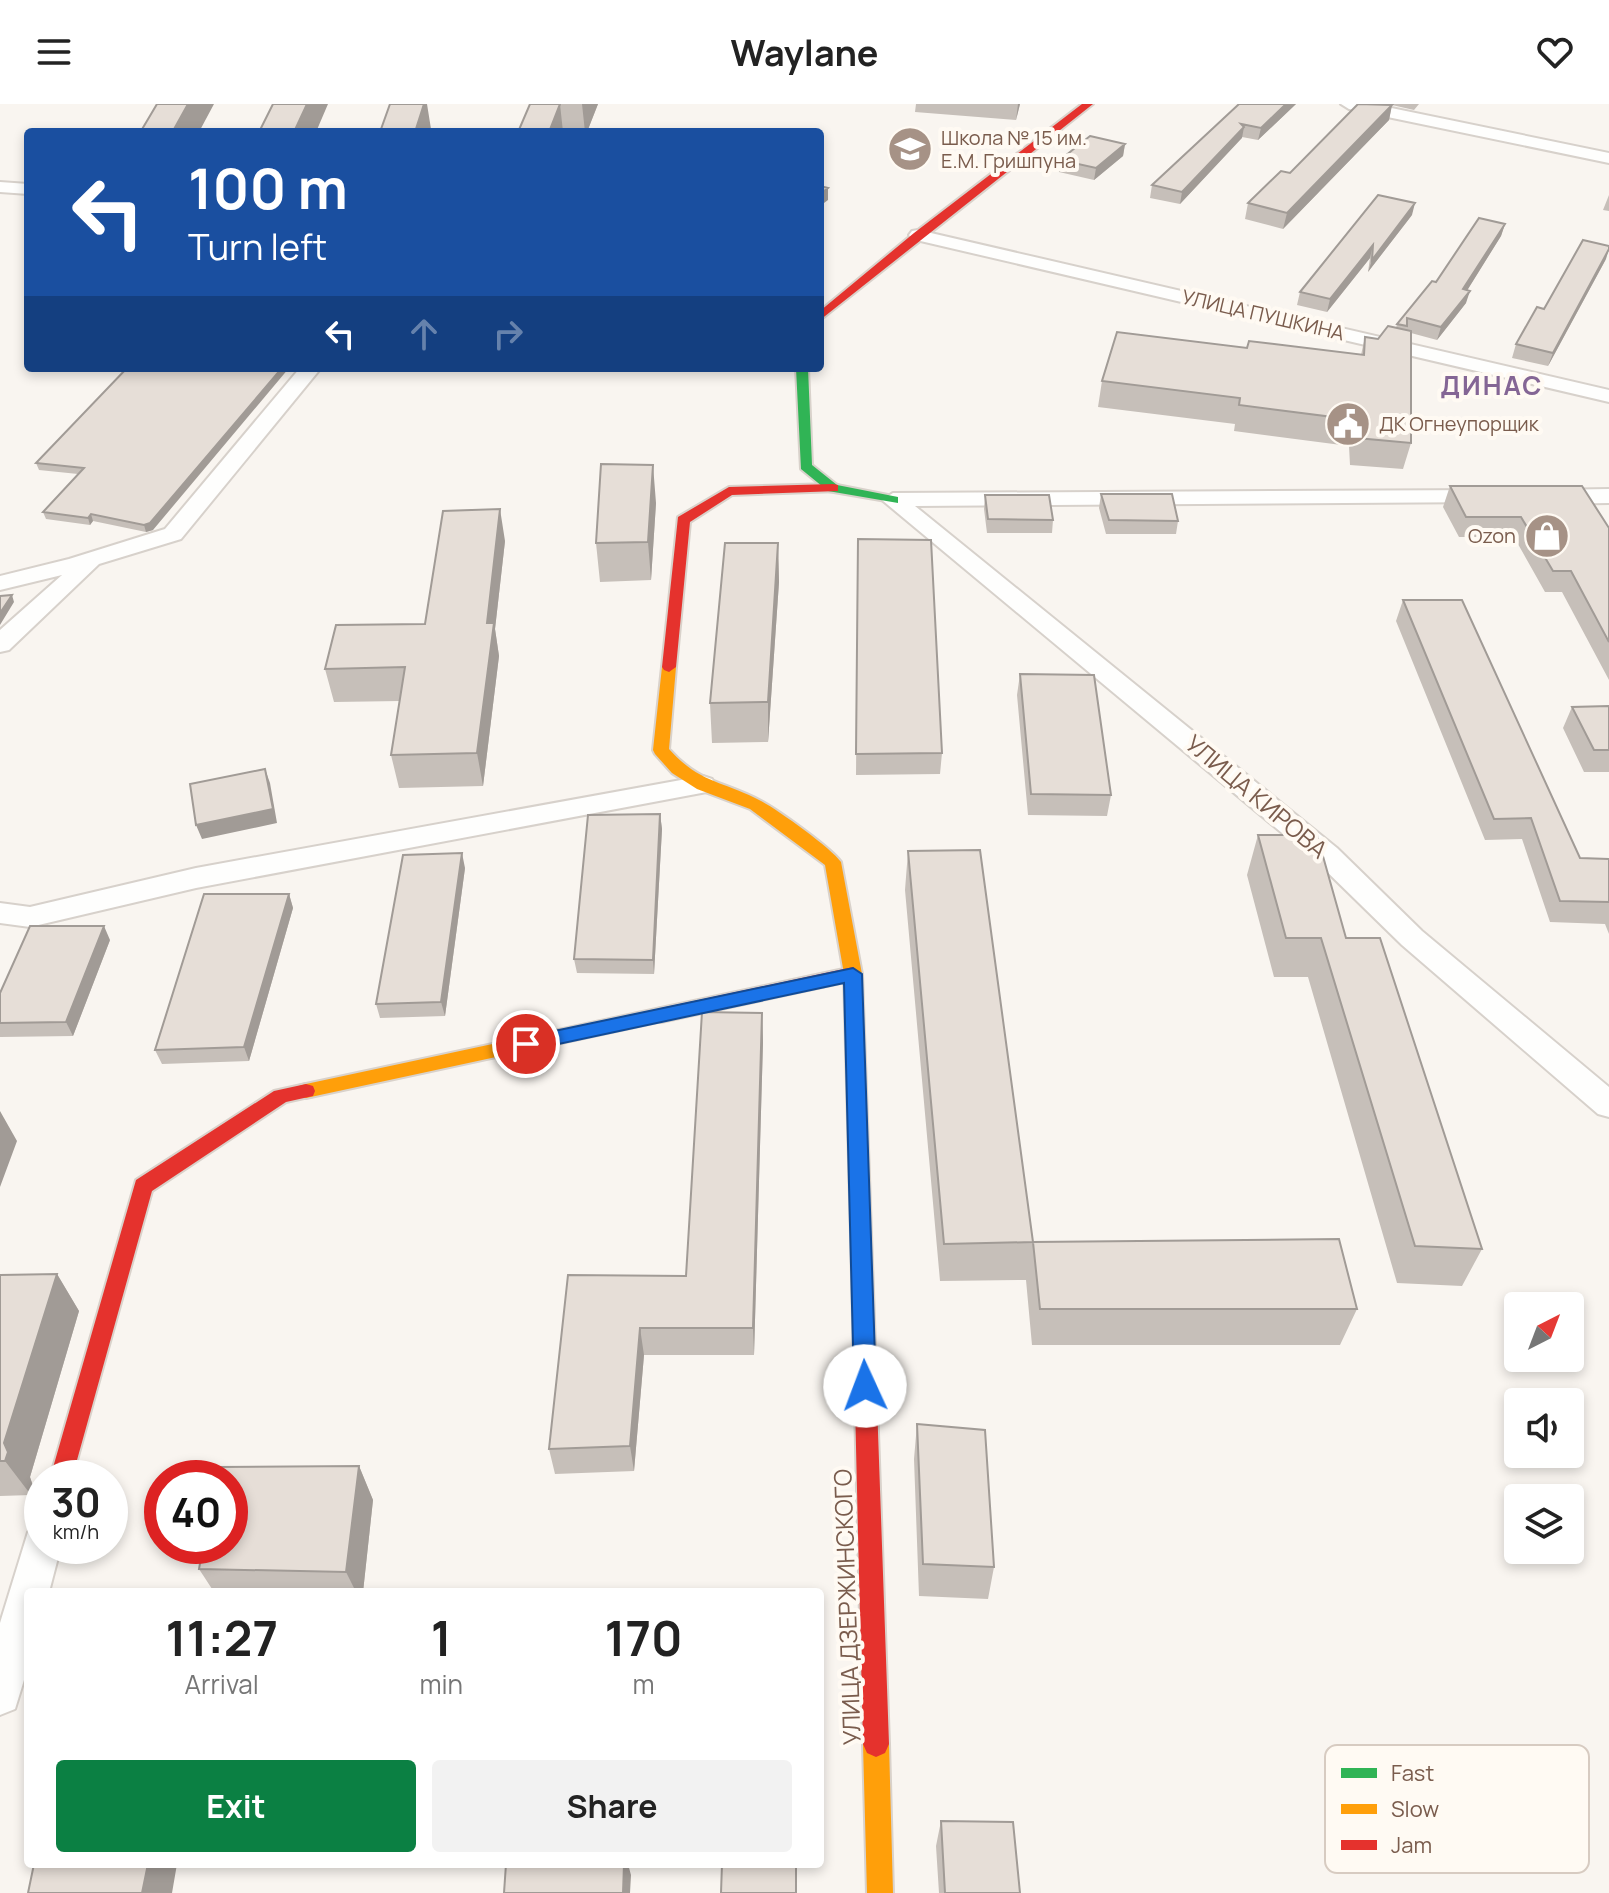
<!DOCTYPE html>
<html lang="en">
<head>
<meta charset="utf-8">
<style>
  :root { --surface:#fff; --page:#f2f2f2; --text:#222; --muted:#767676; --accent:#0b8043 }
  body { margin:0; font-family:Manrope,sans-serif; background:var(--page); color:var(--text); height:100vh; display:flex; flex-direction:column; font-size:30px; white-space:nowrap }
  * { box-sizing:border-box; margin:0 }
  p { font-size:26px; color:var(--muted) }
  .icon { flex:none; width:44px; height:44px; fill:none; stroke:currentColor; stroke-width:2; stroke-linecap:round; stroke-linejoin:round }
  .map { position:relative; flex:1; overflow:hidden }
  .panel { position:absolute; left:24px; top:1484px; width:800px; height:280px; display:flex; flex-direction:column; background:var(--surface); border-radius:8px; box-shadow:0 4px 12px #0003 }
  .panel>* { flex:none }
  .banner { position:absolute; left:24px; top:24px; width:800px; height:244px; border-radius:8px; box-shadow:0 4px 12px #0003; background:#1a4fa0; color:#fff; overflow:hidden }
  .needle { width:52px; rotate:42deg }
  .controls { position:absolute; left:1504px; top:1188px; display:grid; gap:16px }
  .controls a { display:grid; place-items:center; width:80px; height:80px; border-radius:8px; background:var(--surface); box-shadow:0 4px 12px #0003; font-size:40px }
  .speed { position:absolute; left:24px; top:1356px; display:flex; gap:16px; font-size:40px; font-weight:700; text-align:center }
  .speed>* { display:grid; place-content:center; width:104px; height:104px; border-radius:50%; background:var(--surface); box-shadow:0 4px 12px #0003; line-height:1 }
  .speed small { font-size:20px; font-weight:400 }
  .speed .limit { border:12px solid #d22; background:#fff; color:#111 }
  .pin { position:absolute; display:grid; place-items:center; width:68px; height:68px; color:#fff; margin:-34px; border:4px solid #fff; border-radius:50%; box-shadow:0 2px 8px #0007 }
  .me { position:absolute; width:88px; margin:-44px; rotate:358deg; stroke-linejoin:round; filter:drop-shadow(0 0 6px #0008) }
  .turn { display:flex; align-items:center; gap:28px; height:168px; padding:0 32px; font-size:36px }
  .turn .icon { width:104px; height:104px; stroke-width:2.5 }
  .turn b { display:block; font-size:56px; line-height:68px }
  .lanes { display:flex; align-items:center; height:76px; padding:0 32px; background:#0003; justify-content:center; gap:40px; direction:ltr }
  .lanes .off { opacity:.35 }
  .eta { display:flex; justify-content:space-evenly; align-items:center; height:136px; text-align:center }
  .eta b { font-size:48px; font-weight:700; line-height:56px }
  .cta { display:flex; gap:16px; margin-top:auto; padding:16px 32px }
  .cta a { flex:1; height:92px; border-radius:8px; background:var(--accent); color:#fff; font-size:32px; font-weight:700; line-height:92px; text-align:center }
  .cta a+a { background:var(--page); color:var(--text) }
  header { display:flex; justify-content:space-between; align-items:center; height:104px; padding:0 32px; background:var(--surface); font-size:36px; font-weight:700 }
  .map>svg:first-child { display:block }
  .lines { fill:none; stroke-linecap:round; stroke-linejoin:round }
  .street-casing { stroke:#d7d1cb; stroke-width:4 }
  .fast-casing { stroke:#d9d2cb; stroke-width:4 }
  .slow-casing { stroke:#d9d2cb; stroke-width:4 }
  .jam-casing { stroke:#d9d2cb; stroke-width:4 }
  .street { fill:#fefefd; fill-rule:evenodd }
  .fast { fill:#30b455; fill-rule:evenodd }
  .slow { fill:#ff9f0a; fill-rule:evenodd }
  .jam { fill:#e5322d; fill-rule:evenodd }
  .wall { fill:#c6bfb9 }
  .shaded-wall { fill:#a19b96 }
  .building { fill:#e6ded7; stroke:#a19b96; stroke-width:2 }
  .route { fill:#1a73e8; stroke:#114b97; stroke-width:2 }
  .labels { text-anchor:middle; stroke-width:8; stroke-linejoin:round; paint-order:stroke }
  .far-poi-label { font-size:20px; fill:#7a5c4d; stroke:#fffaf3; text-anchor:start }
  .far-street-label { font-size:20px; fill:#7a5c4d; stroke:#fffaf3 }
  .street-label { font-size:24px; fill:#7a5c4d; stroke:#fffaf3 }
  .far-district-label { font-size:26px; font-weight:bold; letter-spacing:2px; fill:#846695; stroke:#fffaf3 }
  .key { fill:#fffaf3; stroke:#d7cbc1; stroke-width:2 }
  .key-label { font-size:22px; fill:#7a5c4d }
</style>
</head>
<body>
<header><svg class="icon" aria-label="menu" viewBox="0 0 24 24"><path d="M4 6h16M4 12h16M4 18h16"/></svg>Waylane<svg class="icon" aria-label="heart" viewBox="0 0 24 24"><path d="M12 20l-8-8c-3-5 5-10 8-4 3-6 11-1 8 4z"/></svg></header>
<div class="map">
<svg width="1609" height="1789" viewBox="0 0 1609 1789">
  <rect width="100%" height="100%" fill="#f9f5f0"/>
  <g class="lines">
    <g class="street-casing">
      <path id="street" d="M1341,0H1372L1609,49V59L1349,5Z
        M0,78L28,80V90L0,88Z
        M918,126L1609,286V298L912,135L909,131L912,127Z
        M300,264H321L181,435L99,460L9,546L0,548V526L62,471L0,486V472L69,455L165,425Z
        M1609,385V399L1547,400L1536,393L1547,386Z
        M1487,386L1495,388L1498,393L1495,398L915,402L1337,744L1422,827L1609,983V1013L1598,1010L1402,841L1317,758L882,396L893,389Z
        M703,672L712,675L716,681L712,687L196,784L30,823L0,819V799L30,803L196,764Z
        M42,1422V1442H61L49,1488H28V1563L15,1605L0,1611V1519L28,1428Z"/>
    </g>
    <g class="fast-casing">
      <path id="fast" d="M796,264H808L812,361L837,381L898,393V399L828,387L801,365Z"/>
    </g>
    <g class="slow-casing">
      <path id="slow" d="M669,558L676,563L669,645C700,680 724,677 761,697C778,706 831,744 841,758L862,870L871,1130L868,1136L861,1138L854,1136L851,1130L844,870L825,761L750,705L697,685L672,669L655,650L653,646L662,563Z
        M661,904L667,906L670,911L667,916L306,994L299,992L297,987L299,982L306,980Z
        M876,1627L885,1631L889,1640L893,1789H867L863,1640L867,1631Z"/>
    </g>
    <g class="jam-casing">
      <path id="jam" d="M1082,0H1093L820,216V207L914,129Z
        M833,380L838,381V387L732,391L690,418L676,563L669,568L664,566L662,563L678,413L729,383Z
        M853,863L862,870L859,875L661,918L655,916L652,911L655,906L661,904Z
        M306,980L313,982L315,987L313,992L286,998L152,1087L72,1374H50L136,1076L274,987Z
        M861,1122L868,1124L871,1130L889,1640L885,1649L876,1653L867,1649L863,1640L851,1130L854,1124Z"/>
    </g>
    <use href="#street" class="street"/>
    <use href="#fast" class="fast"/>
    <use href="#slow" class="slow"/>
    <use href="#jam" class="jam"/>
  </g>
  <path class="wall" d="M530,0H598L587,28H518Z
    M916,0H1020L1016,16L915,8Z
    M1240,0H1296L1258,36L1242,33L1180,100L1150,94L1152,81Z
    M1358,0H1419L1414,6L1392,1L1389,16L1283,125L1245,115L1248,99L1290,69Z
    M1125,40L1123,52L1094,76L1059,68L1060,56Z
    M1609,91V107L1603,106Z
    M1412,111L1368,168L1370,154L1327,208L1297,201L1300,188Z
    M1505,120L1501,132L1467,186L1466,199L1437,236L1411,229V339L1403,365L1350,361L1349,342L1234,327L1235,320L1098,303L1102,277L1247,244L1361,251L1365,233L1378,235L1396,224L1397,220L1436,178Z
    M1606,155L1548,262L1512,254L1516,240L1544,205Z
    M127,264L153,426L146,428L93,417L90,421L46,415L43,408L78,370L39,366L36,359Z
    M1450,382L1609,424V576L1562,488H1545L1514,433H1459L1443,403Z
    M1101,390L1178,417L1176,430H1106L1099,404Z
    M985,391L1053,416L1052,429H987L984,405Z
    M656,399L651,476L600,478L596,439Z
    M858,435L942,649L940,670L856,671Z
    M505,437L495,525L499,552L483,682L399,684L391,651L400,597L334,598L325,565L425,520Z
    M778,439L779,478L768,638L712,639L710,599Z
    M1403,496L1580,754L1609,755V830L1605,820L1550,818L1522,735L1485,736L1396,517Z
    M1020,570L1111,691L1107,712L1028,711L1017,591Z
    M1609,602V668H1584L1563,624L1572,603Z
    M660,710L662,725L654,870L577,869L574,855Z
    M1258,731L1346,834L1482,1145L1462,1182L1397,1179L1308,873H1274L1247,771Z
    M908,747L1033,1138L1357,1205L1340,1241H1032L1026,1176L940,1177L905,786Z
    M465,764L445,912L380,914L376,900Z
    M289,790L293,804L249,957L162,960L155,946Z
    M110,836L73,932L0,933V889Z
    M762,909L763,938L754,1251H644L634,1367L555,1370L549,1345L568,1171L686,1172Z
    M57,1170L79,1207L30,1373L33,1382L31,1391L0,1392V1171Z
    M917,1320L994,1463L988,1495L919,1492L914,1355Z
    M359,1362L373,1396L363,1488H214L199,1465Z
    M941,1717L1020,1789H939L936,1742Z"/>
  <path class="shaded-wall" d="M188,0H214L199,28H173Z
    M307,0H328L316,28H294Z
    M424,0H427L431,25L430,28H415Z
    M560,0L563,28H549Z
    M582,0H598L587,28H585Z
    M1018,0H1020L1016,16Z
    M1286,0H1296L1258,36L1261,24Z
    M1392,1L1389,16L1283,125L1287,109Z
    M1244,23L1242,34L1180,100L1182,88Z
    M1125,40L1123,52L1094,76L1096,64Z
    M828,84V96L820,102V90Z
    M1415,99L1412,111L1368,168L1372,156Z
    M1505,120L1501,132L1460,198L1463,185Z
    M1373,141L1370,154L1327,208L1330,195Z
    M1609,145L1606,155L1548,262L1553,249Z
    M1470,187L1466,199L1437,236L1441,223Z
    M282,264H289L153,426L146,428L144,421Z
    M653,361L656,399L651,476L648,438Z
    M500,405L505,437L495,525L499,552L483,682L477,649L487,519Z
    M91,410L93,417L90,421L88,414Z
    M778,439L779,478L768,638V598Z
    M12,491L14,498L0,521V509Z
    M265,665L270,679L277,719L202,735L196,721Z
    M660,710L662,725L654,870L653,856Z
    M462,749L465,764L445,912L441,898Z
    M289,790L293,804L249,957L244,943Z
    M104,822L110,836L73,932L66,918Z
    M762,909L763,938L754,1251L753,1224Z
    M0,1007L17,1037L0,1083Z
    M57,1170L79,1207L30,1373L33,1382L31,1391L5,1357L4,1339Z
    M640,1224L644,1251L634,1367L630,1342Z
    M359,1362L373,1396L363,1488H356L346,1468Z
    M148,1760H177L172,1789H142Z
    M624,1760H628L631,1771L630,1789H623Z"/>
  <path class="building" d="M157,0H188L173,27H141Z
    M273,0H307L294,28H259Z
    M390,0H424L415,28H380Z
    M530,0H560L549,28H518Z
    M1239,0H1286L1261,24L1241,20L1244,23L1182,88L1152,81Z
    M1358,0L1392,1L1287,109L1248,99L1281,67L1290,69Z
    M1090,32L1125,40L1096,64L1060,56Z
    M820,82L828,84L820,90Z
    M1378,91L1415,99L1372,156L1373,141L1330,195L1300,188Z
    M1479,114L1505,120L1463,185L1470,187L1441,223L1407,214V222L1397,220L1432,177L1436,178Z
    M1583,136L1609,142V145L1553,249L1516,240L1537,203L1544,205Z
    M1388,222L1411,227V339L1357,334L1356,316L1239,301L1240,294L1102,277L1117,228L1247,244L1249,237L1364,251L1365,233L1378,235Z
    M127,264H282L150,419L144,421L91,410L88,414L43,408L84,364L36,359Z
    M601,360L653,361L648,438L596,439Z
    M1450,382H1582L1609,424V538L1571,467H1553L1521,413H1466Z
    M1101,390H1172L1178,417L1109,416Z
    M985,391H1049L1053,416L988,415Z
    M500,405L487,519H494L477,649L391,651L405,563L325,565L336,521L425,520L443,407Z
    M858,435L931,436L942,649L856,650Z
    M725,439H778L768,598L710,599Z
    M12,491L0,509V492Z
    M1403,496H1462L1580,754L1609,755V798L1560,797L1531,714L1494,715Z
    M1020,570L1094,571L1111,691L1031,690Z
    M1609,602V646H1594L1572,603Z
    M265,665L273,705L196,721L190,680Z
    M660,710L653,856L574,855L588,711Z
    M1258,731H1317L1346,834H1380L1482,1145L1415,1142L1321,834H1286Z
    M980,746L1033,1138L944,1140L908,747Z
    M462,749L441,898L376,900L403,751Z
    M204,790H289L244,943L155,946Z
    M30,822H104L66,918L0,919V889Z
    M702,908L762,909L753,1224H640L630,1342L549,1345L568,1171L686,1172Z
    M1339,1135L1357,1205H1040L1033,1138Z
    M57,1170L4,1339L8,1348L5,1357H0V1171Z
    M917,1320L985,1326L994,1463L923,1460Z
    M359,1362L346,1468L199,1465L203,1442H230V1374H216L218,1363Z
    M941,1717L1013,1718L1020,1789H945Z
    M34,1760H148L142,1789H28Z
    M506,1760H624L623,1789H504Z
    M722,1760H796V1789H721Z"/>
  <path class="route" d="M853,864L862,870L876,1282L873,1289L865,1292L857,1289L854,1282L844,879L526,947L517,940L526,933Z"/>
  <defs>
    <g id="school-disc" transform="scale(2.3)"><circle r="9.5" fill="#a69286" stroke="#fffaf3"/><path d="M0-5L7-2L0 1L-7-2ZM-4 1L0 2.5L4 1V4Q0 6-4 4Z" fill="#fff"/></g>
    <g id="civic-disc" transform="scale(2.3)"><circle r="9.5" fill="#a69286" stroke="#fffaf3"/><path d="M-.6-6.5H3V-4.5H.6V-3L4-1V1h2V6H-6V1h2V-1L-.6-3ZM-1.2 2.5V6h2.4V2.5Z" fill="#fff"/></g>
    <g id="shop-disc" transform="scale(2.3)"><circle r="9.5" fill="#a69286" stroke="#fffaf3"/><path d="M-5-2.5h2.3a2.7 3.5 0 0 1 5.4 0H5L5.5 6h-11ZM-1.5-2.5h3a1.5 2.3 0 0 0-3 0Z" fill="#fff"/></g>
  </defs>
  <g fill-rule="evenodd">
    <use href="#school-disc" x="910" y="45"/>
    <use href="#civic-disc" x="1348" y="320"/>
    <use href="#shop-disc" x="1547" y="432"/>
  </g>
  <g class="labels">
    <g class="far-poi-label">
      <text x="941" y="41">Школа № 15 им.<tspan x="941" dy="23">Е.М. Гришпуна</tspan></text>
      <text x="1379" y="327">ДК Огнеупорщик</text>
      <text x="1516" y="439" text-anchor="end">Ozon</text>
    </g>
    <g class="far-street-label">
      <text transform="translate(1263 211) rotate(13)" y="7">УЛИЦА ПУШКИНА</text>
    </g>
    <g class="street-label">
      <text transform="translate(1256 693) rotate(40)" y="8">УЛИЦА КИРОВА</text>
      <text transform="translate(848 1503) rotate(-92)" y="8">УЛИЦА ДЗЕРЖИНСКОГО</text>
    </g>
    <g class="far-district-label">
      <text x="1492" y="291">ДИНАС</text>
    </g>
  </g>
  <rect x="1325" y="1641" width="264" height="128" rx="12" class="key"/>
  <rect x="1341" y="1664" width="36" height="10" fill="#30b455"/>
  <rect x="1341" y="1700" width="36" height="10" fill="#ff9f0a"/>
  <rect x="1341" y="1736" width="36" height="10" fill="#e5322d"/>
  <g class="key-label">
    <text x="1391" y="1677">Fast</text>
    <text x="1391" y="1713">Slow</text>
    <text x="1391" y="1749">Jam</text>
  </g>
</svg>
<div class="controls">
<a><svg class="needle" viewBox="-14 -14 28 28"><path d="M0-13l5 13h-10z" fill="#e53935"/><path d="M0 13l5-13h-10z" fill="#767676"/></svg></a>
<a><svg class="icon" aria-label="sound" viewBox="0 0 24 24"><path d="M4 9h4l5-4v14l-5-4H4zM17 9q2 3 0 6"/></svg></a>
<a><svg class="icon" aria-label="layers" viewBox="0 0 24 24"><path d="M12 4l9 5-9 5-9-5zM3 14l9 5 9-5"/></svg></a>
</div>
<div class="speed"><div>30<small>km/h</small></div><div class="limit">40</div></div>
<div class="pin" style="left:526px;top:940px;background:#d93025"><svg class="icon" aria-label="arrive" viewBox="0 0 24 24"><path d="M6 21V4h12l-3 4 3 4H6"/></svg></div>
<svg class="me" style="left:865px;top:1282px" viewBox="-20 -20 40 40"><circle r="19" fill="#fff"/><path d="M0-13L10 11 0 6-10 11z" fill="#1a73e8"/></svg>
<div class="banner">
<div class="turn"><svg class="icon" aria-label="left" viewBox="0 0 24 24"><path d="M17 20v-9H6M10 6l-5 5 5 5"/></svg><div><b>100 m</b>Turn left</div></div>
<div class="lanes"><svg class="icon" aria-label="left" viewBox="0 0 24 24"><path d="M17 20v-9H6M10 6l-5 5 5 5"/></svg><svg class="icon off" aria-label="ahead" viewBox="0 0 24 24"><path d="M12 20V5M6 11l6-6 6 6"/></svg><svg class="icon off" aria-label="right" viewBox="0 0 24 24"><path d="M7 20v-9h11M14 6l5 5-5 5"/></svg></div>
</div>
<section class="panel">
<div class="eta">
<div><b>11:27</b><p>Arrival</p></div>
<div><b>1</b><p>min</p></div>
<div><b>170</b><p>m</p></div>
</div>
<div class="cta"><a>Exit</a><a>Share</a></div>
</section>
</div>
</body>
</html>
